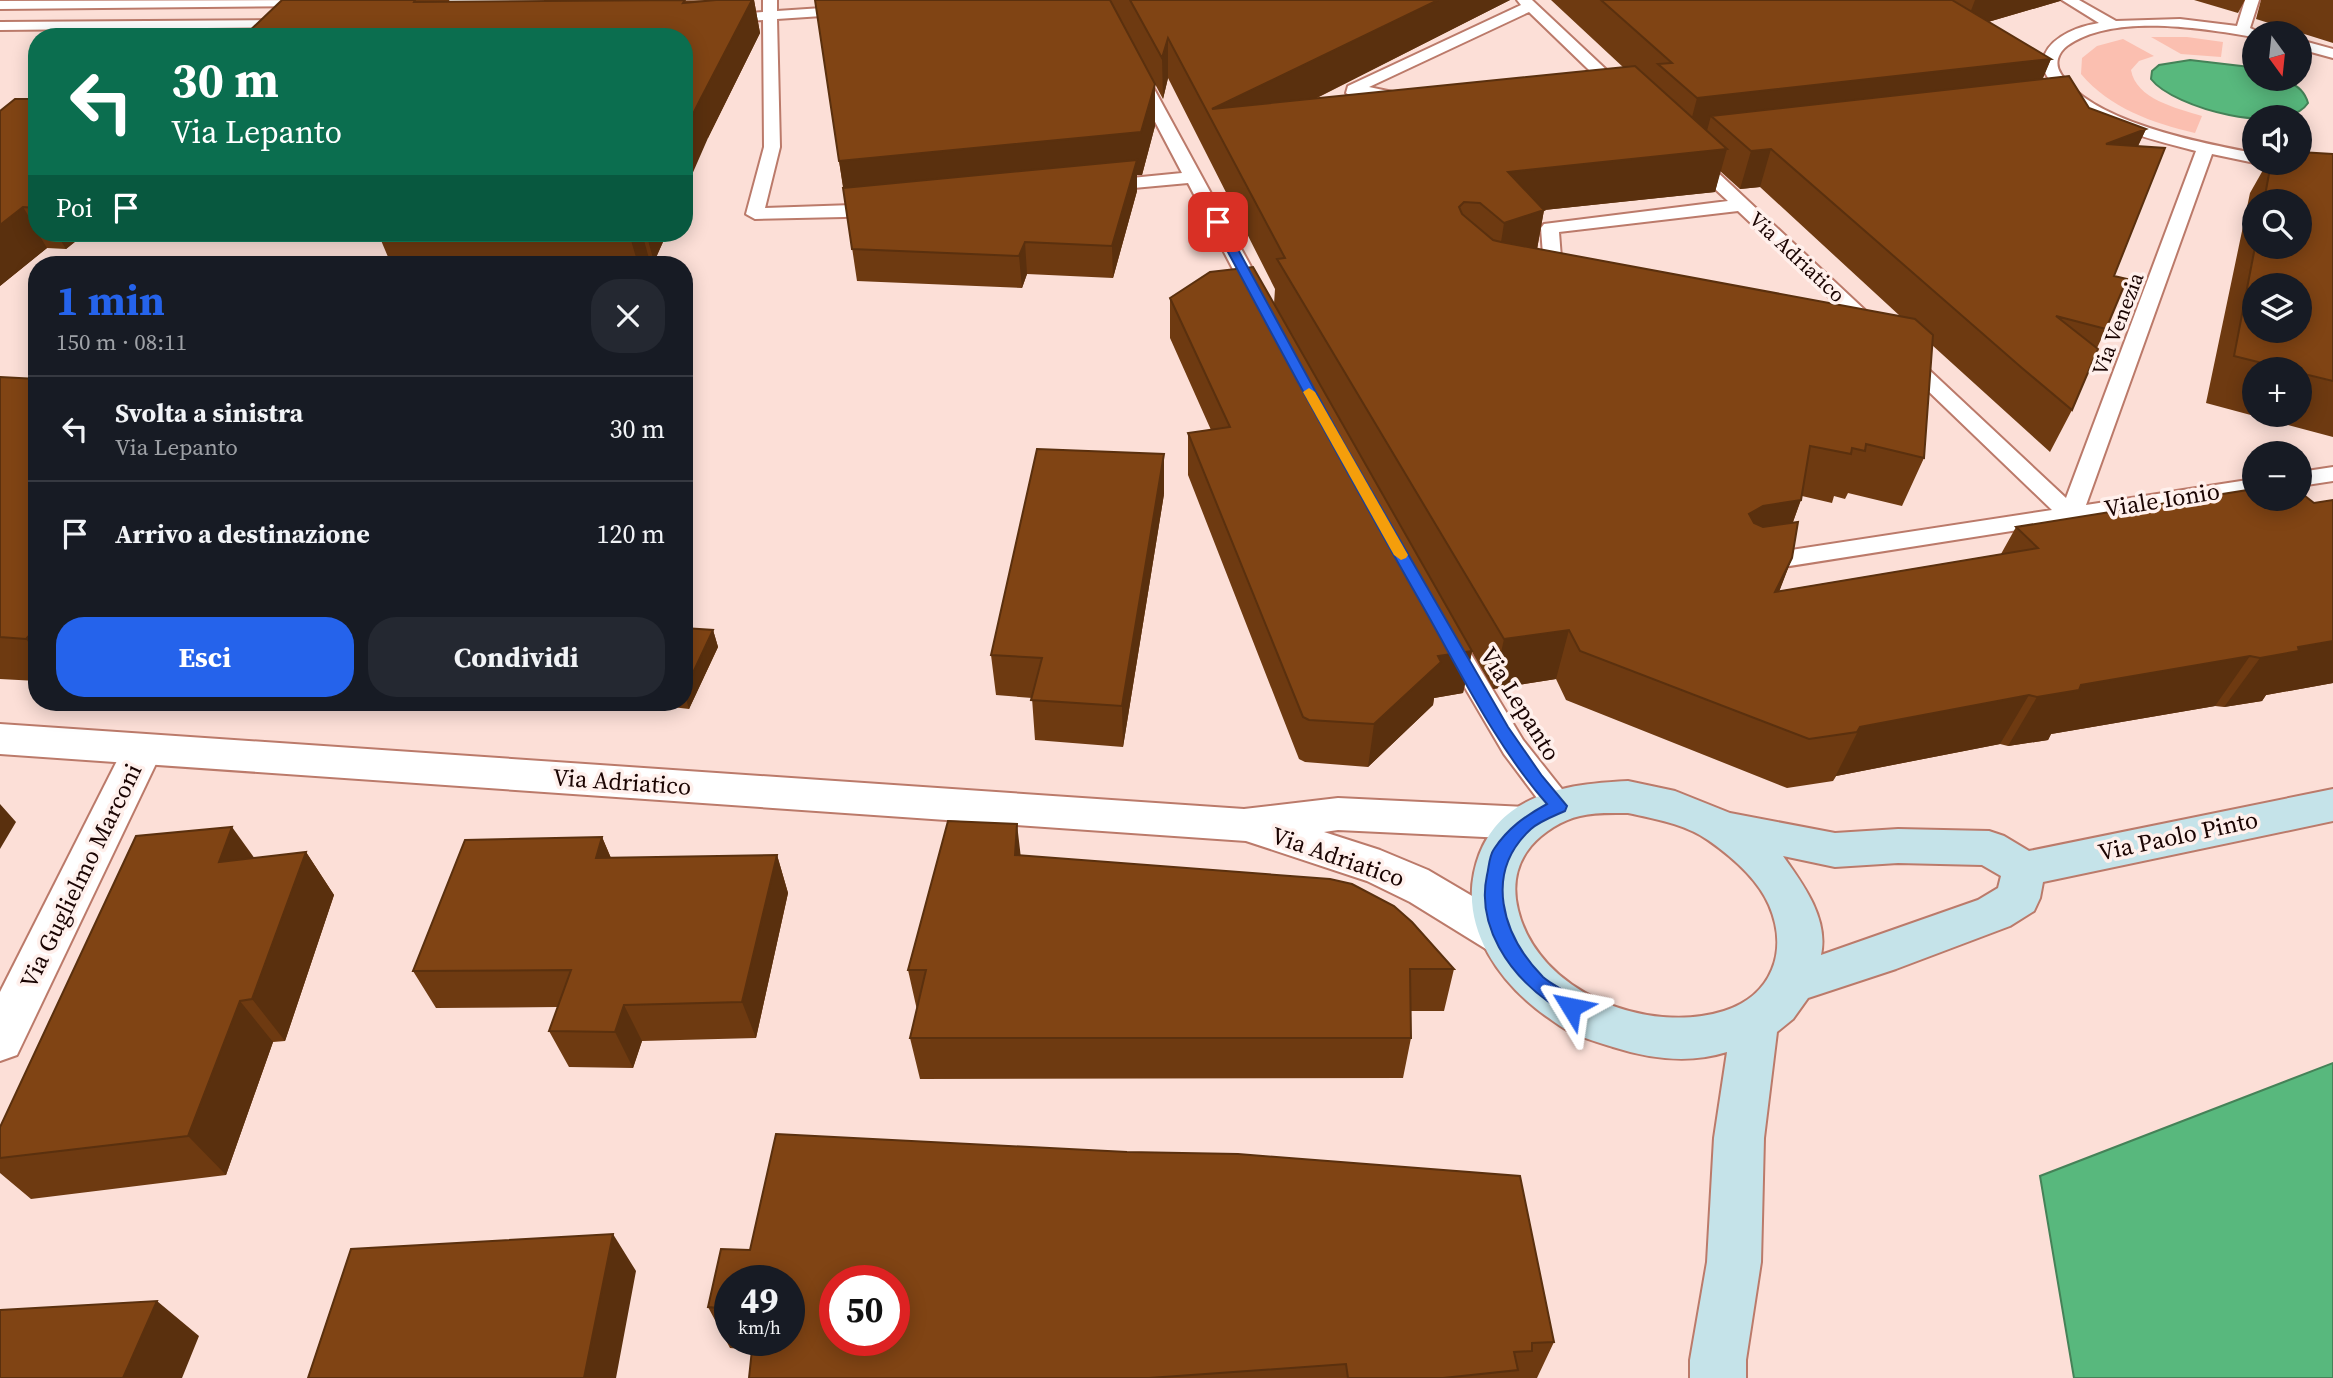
<!DOCTYPE html>
<html lang="it">
<head>
<meta charset="utf-8">
<style>
  :root { --surface:#171b24; --page:#242831; --text:#f1f3f6; --muted:#9ea1a6; --line:#363941; --accent:#2563eb }
  body { margin:0; font-family:"Source Serif 4",serif; background:var(--page); color:var(--text); height:100vh; display:flex; flex-direction:column; font-size:26px; white-space:nowrap }
  * { box-sizing:border-box; margin:0 }
  p { font-size:23px; color:var(--muted) }
  .icon { flex:none; width:38px; height:38px; fill:none; stroke:currentColor; stroke-width:2; stroke-linecap:round; stroke-linejoin:round }
  .map { position:relative; flex:1; overflow:hidden }
  .side { position:absolute; left:28px; top:256px; width:665px; height:455px; display:flex; flex-direction:column; background:var(--surface); border-radius:28px; box-shadow:0 4px 18px #0003 }
  .side>* { flex:none }
  .top-card { position:absolute; left:28px; top:28px; width:665px; height:214px; border-radius:28px; box-shadow:0 4px 18px #0003; background:#0b6e4f; color:#fff; overflow:hidden }
  .needle { width:46px; rotate:165deg }
  .controls { position:absolute; left:2242px; top:21px; display:grid; gap:14px }
  .controls a { display:grid; place-items:center; width:70px; height:70px; border-radius:50%; background:var(--surface); box-shadow:0 4px 18px #0003; font-size:35px }
  .speed { position:absolute; left:714px; top:1265px; display:flex; gap:14px; font-size:35px; font-weight:700; text-align:center }
  .speed>* { display:grid; place-content:center; width:91px; height:91px; border-radius:50%; background:var(--surface); box-shadow:0 4px 18px #0003; line-height:1 }
  .speed small { font-size:18px; font-weight:400 }
  .speed .limit { border:10px solid #d22; background:#fff; color:#111 }
  .pin { position:absolute; display:grid; place-items:center; width:60px; height:60px; color:#fff; margin:-30px; border-radius:14px; box-shadow:0 4px 10px #0006 }
  .me { position:absolute; width:77px; margin:-38px; rotate:305deg; stroke-linejoin:round; filter:drop-shadow(0 0 5px #0008) }
  .turn { display:flex; align-items:center; gap:24px; height:147px; padding:0 28px; font-size:32px }
  .turn .icon { width:91px; height:91px; stroke-width:2.5 }
  .turn b { display:block; font-size:49px; line-height:60px }
  .then { display:flex; align-items:center; height:66px; padding:0 28px; background:#0003; gap:14px; font-size:26px }
  .round { display:grid; place-items:center; flex:none; width:74px; height:74px; border-radius:28px; background:var(--page) }
  .headline { display:flex; align-items:center; justify-content:space-between; height:119px; padding:0 28px }
  h1 { font-size:42px; font-weight:700; line-height:52px; color:var(--accent) }
  .button { display:flex; gap:14px; margin-top:auto; padding:14px 28px }
  .button a { flex:1; height:80px; border-radius:28px; background:var(--accent); color:#fff; font-size:28px; font-weight:700; line-height:80px; text-align:center }
  .button a+a { background:var(--page); color:var(--text) }
  ul { padding:0; list-style:none }
  li { display:flex; align-items:center; gap:21px; height:105px; padding:0 28px; border-top:2px solid var(--line) }
  li div { flex:1 }
  li b { display:block; font-size:26px }
  li em { font-style:normal }
  .map>svg:first-child { display:block }
  .green { fill:#fbbfb0 }
  .water { fill:#58b87d; stroke:#458258; stroke-width:2 }
  .lines { fill:none; stroke-linecap:round; stroke-linejoin:round }
  .service-casing { stroke:#bb7a6a; stroke-width:4 }
  .minor-casing { stroke:#bb7a6a; stroke-width:4 }
  .tertiary-casing { stroke:#bb7a6a; stroke-width:4 }
  .secondary-casing { stroke:#bb7a6a; stroke-width:4 }
  .service { fill:#fff; fill-rule:evenodd }
  .minor { fill:#fff; fill-rule:evenodd }
  .tertiary { fill:#fff; fill-rule:evenodd }
  .secondary { fill:#c5e3e9; fill-rule:evenodd }
  .wall { fill:#6e3a11; fill-rule:evenodd }
  .shaded-wall { fill:#5a300e }
  .building { fill:#804414; stroke:#5a300e; stroke-width:2; fill-rule:evenodd }
  .route { fill:#2563eb; stroke:#184099; stroke-width:2 }
  .slow { fill:#f59e0b }
  .labels { text-anchor:middle; stroke-width:7; stroke-linejoin:round; paint-order:stroke }
  .far-street-label { font-size:21px; fill:#1a0402; stroke:#fff0ec }
  .street-label { font-size:24px; fill:#1a0402; stroke:#fff0ec }
</style>
</head>
<body>
<div class="map">
<svg width="2333" height="1378" viewBox="0 0 2333 1378">
  <rect width="100%" height="100%" fill="#fcdfd7"/>
  <path class="green" d="M2151,37H2187L2223,42L2221,57L2181,54Z
    M2123,39L2154,56L2139,61L2131,70C2136,99 2176,108 2202,116L2195,133C2152,123 2110,108 2081,74L2082,58L2097,46Z"/>
  <path class="water" d="M2190,60L2250,67L2254,68V79C2275,79 2301,78 2308,103C2285,138 2173,108 2151,79L2152,71L2159,65Z
    M2333,1063V1378H2074L2040,1176Z"/>
  <g class="lines">
    <g class="service-casing">
      <path id="service" d="M320,0L319,5L314,6L0,9V1Z
        M410,0H568L561,4L416,6L411,5Z
        M763,0H777V11L852,6L859,10L852,14L777,19L780,147L765,208L882,204L888,205L891,209L888,213L844,217L755,219L746,214L764,147L763,20L723,23L716,19L723,15L763,12Z
        M1517,0H1532L1629,91L1631,94L1629,97H1617L1529,12L1369,87L1416,97L1418,100L1416,103L1410,105L1360,95L1354,98L1346,93L1348,86L1521,5Z
        M2062,0H2079L2116,21L2180,19L2237,26L2245,0H2259L2250,28L2261,33H2254V37C2202,28 2112,13 2067,46C2058,53 2054,64 2061,74C2091,122 2201,143 2254,153L2255,163L2212,154L2086,505L2254,479V493L1758,571L1750,568L1746,563L1750,558L1758,555L2052,510L1897,361L1894,357L1897,353H1911L2066,498L2196,151C2146,138 2087,125 2052,83C2045,75 2040,65 2045,54C2054,35 2080,26 2099,23Z
        M292,20L297,21V27L0,30V22Z
        M2300,40L2333,49V58L2300,49Z
        M1139,71L1147,76L1268,298L1265,302L1258,304L1248,298L1188,183L1101,191L1092,186L1101,181L1182,173L1131,76Z
        M1692,153L1698,154L1883,327L1886,331L1883,335H1869L1738,211L1559,232L1561,258L1559,262L1526,273L1517,267L1519,263L1543,255L1541,228L1544,224L1728,201L1686,162L1684,158Z
        M2333,467V481L2300,486V472Z
        M1450,631L1459,634L1523,740L1569,798L1573,806L1569,814L1559,817L1549,814L1504,754L1437,640L1441,634Z"/>
    </g>
    <g class="minor-casing">
      <path id="minor" d="M143,734L157,739L163,749L17,1055L0,1061V992L123,749L129,739Z"/>
    </g>
    <g class="tertiary-casing">
      <path id="tertiary" d="M0,724L1244,809L1338,798L1526,807L1541,812L1547,823L1541,834L1526,839L1338,830L1324,832L1380,850L1428,870L1518,923L1525,936L1518,949L1502,955L1486,949L1410,902L1367,881L1246,841L0,754Z"/>
    </g>
    <g class="secondary-casing">
      <path id="secondary" d="M1628,781L1675,791L1730,813L1835,833L1898,829L1989,831L2004,836L2029,851L2333,789V821L2043,882L2040,898L2034,911L2010,926L1896,969L1808,998L1793,1019L1777,1032L1764,1138L1761,1262L1746,1360V1378H1690V1360L1707,1262L1714,1138L1727,1052C1689,1064 1651,1059 1613,1047C1600,1043 1586,1039 1573,1033C1563,1029 1555,1022 1546,1016C1501,984 1462,931 1474,873C1479,849 1491,826 1512,811C1545,787 1588,783 1628,781ZM1628,813C1655,819 1685,824 1708,840C1731,856 1758,879 1769,905C1789,951 1772,996 1724,1011C1647,1035 1538,992 1518,910C1512,886 1516,864 1531,846C1543,832 1562,820 1580,816C1595,812 1613,813 1628,813ZM1783,856L1835,867L1898,863L1982,865L2001,876L1998,888L1978,900L1821,955C1829,919 1803,884 1783,856Z"/>
    </g>
    <use href="#service" class="service"/>
    <use href="#minor" class="minor"/>
    <use href="#tertiary" class="tertiary"/>
    <use href="#secondary" class="secondary"/>
  </g>
  <path class="wall" d="M282,0H449L450,2L754,0L760,33L708,138Z
    M815,0H1510L1315,99L1624,68L1551,0H2061L2060,1L1988,22L2051,59L2042,79L2089,108L2146,129L2138,146L2114,276L2106,329L2097,348L2072,410L2050,452L1932,345L1924,458L1902,506L1848,493L1845,499L1834,496L1832,503L1802,496L1793,522L1792,558L1779,591L2001,554L2016,527L2314,503L2333,500V683L2266,695L2262,701L2224,707L2215,706L2051,734L2048,740L2008,746L2000,744L1836,776L1833,781L1787,788L1566,700L1556,679L1493,689L1472,652L1463,693L1434,698L1433,705L1368,767L1305,762L1299,759L1188,475V433L1211,430L1170,338V298L1274,304L1275,289L1168,78L1163,99L1155,84V126L1142,175H1137V191L1113,278L1027,274L1022,288L857,281ZM1720,171L1740,189L1760,187L1900,316L1537,249L1544,210L1715,192Z
    M2194,0H2245L2238,13Z
    M2261,0H2333V43L2256,19Z
    M37,99V233H86L66,249L47,248L0,286Z
    M2333,154V437L2206,403L2250,193L2267,163H2300ZM2254,201H2300V247H2254ZM2254,369H2300V415H2254Z
    M385,233H667L654,262H650L648,264H391L380,238Z
    M0,377L37,379V681L0,679Z
    M1164,494L1123,747L1035,740L1032,698L996,695L991,655Z
    M684,628L713,630L718,647L689,709L630,702H684Z
    M602,837L611,858L777,855L788,893L756,1038L642,1041L633,1068L569,1067L549,1031L558,1007L436,1008L413,971Z
    M306,852L334,895L285,1041L273,1042L226,1175L31,1199L0,1173V1127L254,858Z
    M1021,855L1454,969L1444,1011H1411V1038L1403,1078L920,1079L910,1038L917,1010L908,970Z
    M776,1134L1127,1152L1238,1154L1520,1176L1554,1342L1537,1378H749L752,1350L730,1348L708,1307L721,1249L750,1250ZM730,1281H789V1340H730ZM835,1281H894V1340H835Z"/>
  <path class="shaded-wall" d="M752,0H754L760,33L708,138L684,193V132L700,100Z
    M1438,0H1510L1225,144L1212,109Z
    M1975,0H2061L2060,1L1964,29Z
    M1168,38V78L1163,99L1162,58Z
    M2051,59L2034,100L1711,116L1705,138L1686,140L1697,98Z
    M1155,84V126L1142,175H1137V191L1113,278L1112,246L846,204L839,161Z
    M2146,129L2128,167L2106,144Z
    M1727,149L1715,192L1544,210L1536,255L1497,268L1504,223L1508,172Z
    M1771,149L1760,187L1740,189L1751,151Z
    M23,207L37,230V233H38L47,248L0,286V225Z
    M56,233H86L66,249Z
    M632,233H642L650,262L648,264H638L630,237Z
    M646,233H667L654,262Z
    M1025,242L1027,274L1022,288L1019,256Z
    M1164,454V494L1123,747L1122,706Z
    M1801,500L1783,549L1732,563L1749,514L1763,506Z
    M1792,558L1773,608L1775,592Z
    M37,627V654L26,639Z
    M713,630L718,647L689,709L684,692Z
    M1569,630L1556,679L1493,689L1504,639Z
    M2333,641V683L2266,695L2262,701L2224,707L2260,658L2298,647Z
    M1472,651L1463,693L1434,698L1433,705L1368,767L1374,724L1438,656Z
    M2250,656L2215,706L2051,734L2048,740L2008,746L2037,697L2081,685Z
    M2029,695L2000,744L1836,776L1833,781L1860,727Z
    M0,804L16,822L0,849Z
    M1017,824L1022,867L1015,855Z
    M232,827L263,870L219,862Z
    M602,837L618,875L596,858Z
    M306,852L334,895L285,1041L252,999Z
    M777,855L788,893L756,1038L742,1002Z
    M240,1001L273,1042L226,1175L188,1136Z
    M624,1005L642,1041L633,1068L615,1032Z
    M613,1234L636,1271L616,1378H584Z
    M157,1301L199,1336L182,1378H123Z"/>
  <path class="building" d="M282,0H415L414,2L685,0L683,3L716,0H752L700,100L684,132V37H243Z
    M815,0H1110L1155,84L1141,132L839,161Z
    M1130,0H1438L1212,109L1635,66L1727,149L1508,172L1544,210L1504,223L1480,203L1464,202L1459,207L1462,214L1493,240L1501,242L1915,319L1933,335L1924,458L1866,444L1865,451L1852,448L1851,454L1810,446L1801,500L1763,506L1749,514L1754,523L1763,527L1798,522L1792,558L1775,592L2038,548L2016,527L2254,489V499H2300V492L2314,503L2333,500V641L2298,647L2299,651L2260,658L2250,656L2081,685L2079,690L2037,697L2029,695L1860,727L1857,732L1809,739L1580,651L1569,630L1504,639L1277,259L1285,258L1168,38L1162,58Z
    M1601,0H1952L2051,59L1697,98L1658,64L1672,63Z
    M2069,76L2089,108L2146,129L2106,144L2165,148L2114,276L2127,279L2106,329L2056,316L2098,349L2072,410L2022,368L1771,149L1751,151L1711,116Z
    M15,99H37V208L23,207L0,225V111Z
    M2300,152L2333,154V381L2300,373V369H2286L2234,356L2255,247H2300V201H2264L2271,163H2300ZM2254,285H2300V331H2254Z
    M1137,160L1112,246L1025,242L1019,256L852,249L843,188Z
    M385,233H632L630,237L380,238Z
    M1253,267L1472,651L1438,656L1441,662L1374,724L1309,720L1303,717L1188,433L1230,427L1170,298L1210,272Z
    M0,377L37,379V627L26,639L0,637Z
    M1037,449L1164,454L1122,706L1031,700L1042,658L991,655Z
    M684,628L713,630L684,692Z
    M948,821L1017,824L1015,855L1330,879L1352,884L1394,906L1412,922L1454,969H1410L1411,1038H910L926,970H908Z
    M232,827L219,862L306,852L252,999L240,1001L188,1136L0,1158V1127L136,836Z
    M602,837L596,858L777,855L742,1002L624,1005L615,1032L549,1031L571,970L413,971L465,840Z
    M776,1134L1127,1152L1238,1154L1520,1176L1554,1342L1532,1343V1351L1514,1352L1518,1370L1443,1378H1348L1346,1364L1149,1378H749L753,1340H789V1281H730V1309L708,1307L721,1249L750,1250ZM835,1281H894V1340H835Z
    M613,1234L584,1378H308L351,1249Z
    M157,1301L123,1378H0V1310Z"/>
  <path class="route" d="M1214,220L1223,222L1342,440L1508,727L1542,776L1567,806L1565,811C1554,816 1540,821 1531,829C1483,873 1502,935 1543,977C1554,987 1574,993 1581,1007L1578,1013C1566,1017 1559,1009 1550,1003C1509,974 1476,926 1487,875C1489,867 1489,856 1494,849C1508,828 1525,816 1547,804C1495,745 1460,671 1421,603C1349,477 1280,350 1212,222Z"/>
  <path class="slow" d="M1309,388L1315,392L1408,555L1406,558L1401,560L1394,555L1303,392Z"/>
  <g class="labels">
    <g class="far-street-label">
      <text transform="translate(1797 257) rotate(43)" y="7">Via Adriatico</text>
      <text transform="translate(2118 324) rotate(-69)" y="7">Via Venezia</text>
    </g>
    <g class="street-label">
      <text transform="translate(2162 500) rotate(-9)" y="8">Viale Ionio</text>
      <text transform="translate(1520 704) rotate(58)" y="8">Via Lepanto</text>
      <text transform="translate(622 782) rotate(4)" y="8">Via Adriatico</text>
      <text transform="translate(2178 836) rotate(-12)" y="8">Via Paolo Pinto</text>
      <text transform="translate(1338 857) rotate(19)" y="8">Via Adriatico</text>
      <text transform="translate(81 876) rotate(-64)" y="8">Via Guglielmo Marconi</text>
    </g>
  </g>
</svg>
<div class="controls">
<a><svg class="needle" viewBox="-14 -14 28 28"><path d="M0-13l5 13h-10z" fill="#e53935"/><path d="M0 13l5-13h-10z" fill="#9ea1a6"/></svg></a>
<a><svg class="icon" aria-label="sound" viewBox="0 0 24 24"><path d="M4 9h4l5-4v14l-5-4H4zM17 9q2 3 0 6"/></svg></a>
<a><svg class="icon" aria-label="search" viewBox="0 0 24 24"><circle cx="10" cy="10" r="6"/><path d="M15 15l6 6"/></svg></a>
<a><svg class="icon" aria-label="layers" viewBox="0 0 24 24"><path d="M12 4l9 5-9 5-9-5zM3 14l9 5 9-5"/></svg></a>
<a>+</a>
<a>−</a>
</div>
<div class="speed"><div>49<small>km/h</small></div><div class="limit">50</div></div>
<div class="pin" style="left:1218px;top:222px;background:#d93025"><svg class="icon" aria-label="arrive" viewBox="0 0 24 24"><path d="M6 21V4h12l-3 4 3 4H6"/></svg></div>
<svg class="me" style="left:1571px;top:1007px" viewBox="-20 -20 40 40"><path d="M0-17L14 15 0 8-14 15z" fill="#2563eb" stroke="#fff" stroke-width="4"/></svg>
<div class="top-card">
<div class="turn"><svg class="icon" aria-label="left" viewBox="0 0 24 24"><path d="M17 20v-9H6M10 6l-5 5 5 5"/></svg><div><b>30 m</b>Via Lepanto</div></div>
<div class="then">Poi<svg class="icon" aria-label="arrive" viewBox="0 0 24 24"><path d="M6 21V4h12l-3 4 3 4H6"/></svg></div>
</div>
<section class="side">
<div class="headline"><div><h1>1 min</h1><p>150 m · 08:11</p></div><a class="round"><svg class="icon" aria-label="close" viewBox="0 0 24 24"><path d="M6 6l12 12M18 6L6 18"/></svg></a></div>
<ul>
<li><svg class="icon" aria-label="left" viewBox="0 0 24 24"><path d="M17 20v-9H6M10 6l-5 5 5 5"/></svg><div><b>Svolta a sinistra</b><p>Via Lepanto</p></div><em>30 m</em></li>
<li><svg class="icon" aria-label="arrive" viewBox="0 0 24 24"><path d="M6 21V4h12l-3 4 3 4H6"/></svg><div><b>Arrivo a destinazione</b></div><em>120 m</em></li>
</ul>
<div class="button"><a>Esci</a><a>Condividi</a></div>
</section>
</div>
</body>
</html>
